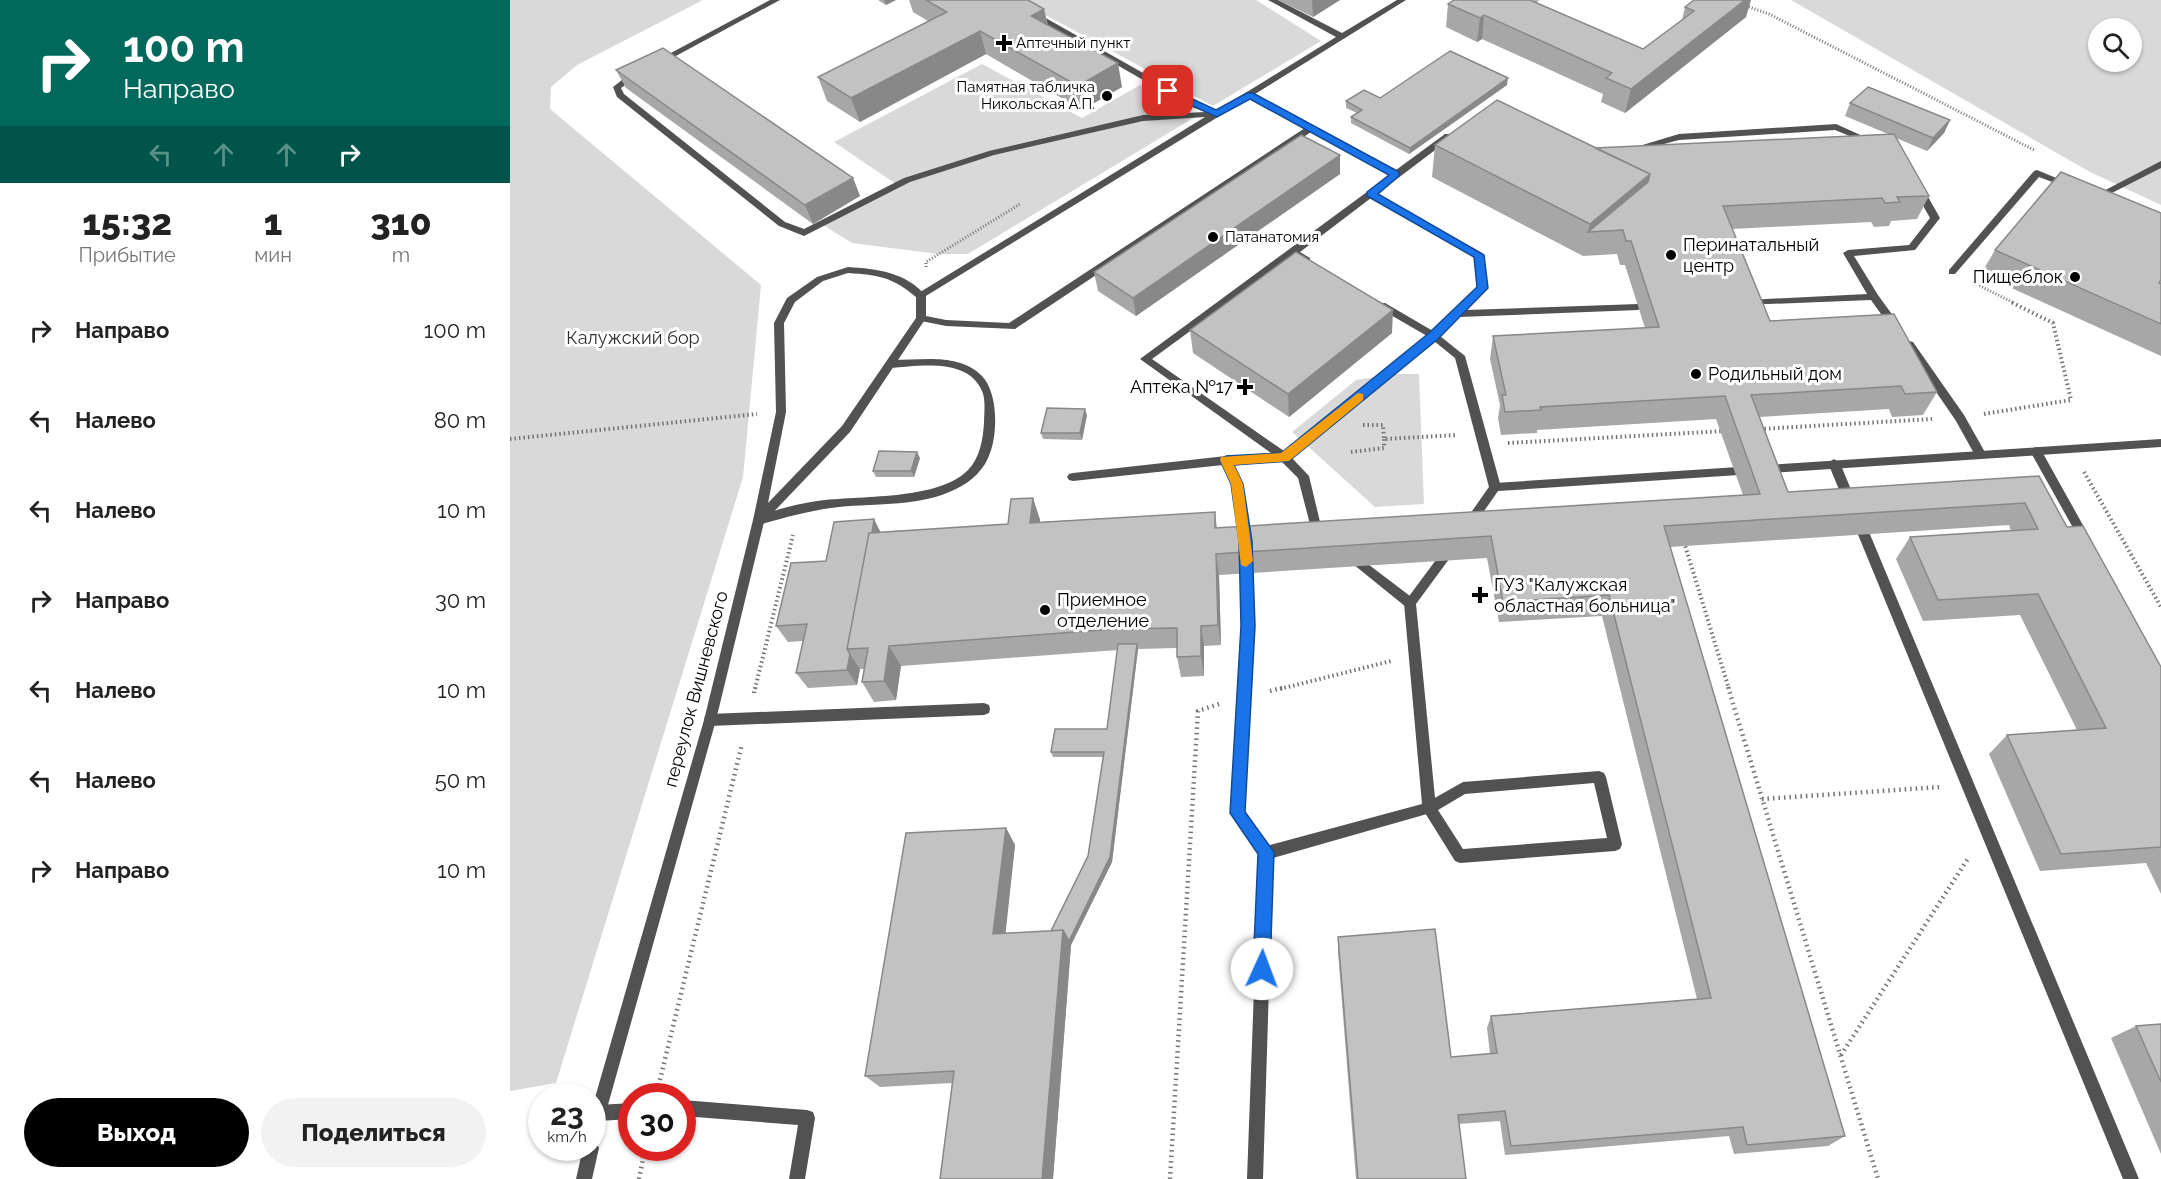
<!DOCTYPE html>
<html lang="ru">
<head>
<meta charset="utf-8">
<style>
  :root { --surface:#fff; --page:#f2f2f2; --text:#222; --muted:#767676; --accent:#000 }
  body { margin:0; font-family:Raleway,sans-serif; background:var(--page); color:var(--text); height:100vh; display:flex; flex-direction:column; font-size:22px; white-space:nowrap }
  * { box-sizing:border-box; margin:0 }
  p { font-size:20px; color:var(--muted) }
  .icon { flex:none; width:33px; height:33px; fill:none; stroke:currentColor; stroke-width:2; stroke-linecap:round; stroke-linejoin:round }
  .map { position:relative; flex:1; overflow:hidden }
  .panel { display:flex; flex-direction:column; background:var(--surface); width:510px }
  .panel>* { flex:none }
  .hud { background:#00695c; color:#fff; overflow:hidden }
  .controls { position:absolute; left:1578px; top:18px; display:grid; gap:12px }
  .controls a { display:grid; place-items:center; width:54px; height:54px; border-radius:50%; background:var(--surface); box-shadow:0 2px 4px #0004; font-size:30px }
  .speed { position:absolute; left:18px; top:1083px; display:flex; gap:12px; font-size:30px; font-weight:700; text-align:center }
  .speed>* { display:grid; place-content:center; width:78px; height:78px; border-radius:50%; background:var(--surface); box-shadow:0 2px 4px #0004; line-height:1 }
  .speed small { font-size:15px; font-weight:400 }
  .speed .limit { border:9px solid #d22; background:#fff; color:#111 }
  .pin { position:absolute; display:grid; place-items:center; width:51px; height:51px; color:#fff; margin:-26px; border-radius:12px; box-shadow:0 3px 9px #0006 }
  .me { position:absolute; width:66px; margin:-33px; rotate:2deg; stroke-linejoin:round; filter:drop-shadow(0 0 4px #0008) }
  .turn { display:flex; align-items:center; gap:21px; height:126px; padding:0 24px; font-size:27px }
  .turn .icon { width:78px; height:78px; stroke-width:2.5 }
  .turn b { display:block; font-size:42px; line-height:51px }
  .lanes { display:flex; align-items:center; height:57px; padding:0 24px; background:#0003; justify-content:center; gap:30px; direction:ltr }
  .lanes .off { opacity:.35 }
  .eta { display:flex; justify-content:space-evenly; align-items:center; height:102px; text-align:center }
  .eta b { font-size:36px; font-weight:800; line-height:42px }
  .action { display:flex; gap:12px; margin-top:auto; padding:12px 24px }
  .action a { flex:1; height:69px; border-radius:36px; background:var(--accent); color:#fff; font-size:24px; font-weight:800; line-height:69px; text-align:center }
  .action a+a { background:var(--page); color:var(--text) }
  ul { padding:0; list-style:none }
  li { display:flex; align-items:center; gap:18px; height:90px; padding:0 24px }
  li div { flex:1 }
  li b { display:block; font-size:22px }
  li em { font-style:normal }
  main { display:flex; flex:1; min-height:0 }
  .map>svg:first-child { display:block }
  .green { fill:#d9d9d9; fill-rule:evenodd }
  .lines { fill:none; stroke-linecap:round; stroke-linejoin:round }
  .path-far2 { stroke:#747474; stroke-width:3; stroke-dasharray:1 2; stroke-linecap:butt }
  .path-far1 { stroke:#747474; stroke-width:4; stroke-dasharray:1.5 3; stroke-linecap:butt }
  .path { stroke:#747474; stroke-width:4.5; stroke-dasharray:1.5 4; stroke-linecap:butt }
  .lane { fill:#525252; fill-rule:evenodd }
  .street { fill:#525252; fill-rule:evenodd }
  .wall { fill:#a7a7a7 }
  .shaded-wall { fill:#888 }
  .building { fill:#c2c2c2; stroke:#888; stroke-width:1.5 }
  .route { fill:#1a73e8; stroke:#114b97; stroke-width:1.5 }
  .slow { fill:#f59e0b }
  .poi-dot { fill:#000; stroke:#fff; stroke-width:2 }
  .labels { text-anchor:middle; stroke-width:6; stroke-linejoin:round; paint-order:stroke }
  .far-poi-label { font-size:15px; fill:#000; stroke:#fff; text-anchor:start }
  .poi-label { font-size:18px; fill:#000; stroke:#fff; text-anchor:start }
  .park-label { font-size:18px; fill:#303030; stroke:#fff }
  .street-label { font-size:18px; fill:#000; stroke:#fff }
</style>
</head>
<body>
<main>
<section class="panel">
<div class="hud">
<div class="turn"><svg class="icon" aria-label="right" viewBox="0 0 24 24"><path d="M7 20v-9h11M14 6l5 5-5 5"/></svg><div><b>100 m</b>Направо</div></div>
<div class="lanes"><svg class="icon off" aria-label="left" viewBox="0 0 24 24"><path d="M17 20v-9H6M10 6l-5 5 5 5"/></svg><svg class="icon off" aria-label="ahead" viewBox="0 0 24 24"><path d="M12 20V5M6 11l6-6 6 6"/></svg><svg class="icon off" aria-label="ahead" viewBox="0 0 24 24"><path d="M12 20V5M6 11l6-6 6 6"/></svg><svg class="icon" aria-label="right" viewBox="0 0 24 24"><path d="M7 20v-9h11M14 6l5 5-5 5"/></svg></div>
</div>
<div class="eta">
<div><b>15:32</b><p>Прибытие</p></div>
<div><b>1</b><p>мин</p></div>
<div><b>310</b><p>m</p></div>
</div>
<ul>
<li><svg class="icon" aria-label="right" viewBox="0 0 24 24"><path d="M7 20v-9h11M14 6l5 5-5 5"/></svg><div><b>Направо</b></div><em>100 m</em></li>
<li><svg class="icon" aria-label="left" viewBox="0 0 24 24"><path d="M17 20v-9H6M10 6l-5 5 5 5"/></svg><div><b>Налево</b></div><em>80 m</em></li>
<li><svg class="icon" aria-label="left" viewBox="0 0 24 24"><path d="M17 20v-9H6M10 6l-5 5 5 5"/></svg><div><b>Налево</b></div><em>10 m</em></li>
<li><svg class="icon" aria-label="right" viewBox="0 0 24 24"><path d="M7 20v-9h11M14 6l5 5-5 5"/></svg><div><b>Направо</b></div><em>30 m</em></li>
<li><svg class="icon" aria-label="left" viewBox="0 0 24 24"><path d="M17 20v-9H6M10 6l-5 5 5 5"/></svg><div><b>Налево</b></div><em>10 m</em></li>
<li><svg class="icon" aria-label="left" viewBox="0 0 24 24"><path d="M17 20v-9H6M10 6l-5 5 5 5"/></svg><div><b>Налево</b></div><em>50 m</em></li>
<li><svg class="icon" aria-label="right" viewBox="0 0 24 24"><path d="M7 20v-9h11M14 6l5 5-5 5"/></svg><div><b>Направо</b></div><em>10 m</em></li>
</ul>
<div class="action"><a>Выход</a><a>Поделиться</a></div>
</section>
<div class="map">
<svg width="1651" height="1179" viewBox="0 0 1651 1179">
  <rect width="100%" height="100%" fill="#fff"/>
  <path class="green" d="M0,0H193L67,65L41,87L40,109L251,285L233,477L46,1083L0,1091Z
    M508,0H746L811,41L703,106Z
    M1281,0H1651V205L1580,172ZM1588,28H1622V62H1588Z
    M472,64L572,118L630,85L685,117L458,254H428L342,243L313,225L386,184L324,142Z
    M885,374H909L914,504L865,507L782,432L846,380Z"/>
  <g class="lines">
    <path class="path-far2" d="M1236,6L1259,14L1524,150
      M416,267V262L510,204
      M1464,283L1504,303"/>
    <path class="path-far1" d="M1474,414L1561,400L1543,323L1501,302
      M853,425H873L874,439L946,435
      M1250,429L1422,419
      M0,439L247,414
      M998,443L1215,431
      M841,452L874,448V439
      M1574,472L1651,607
      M1174,542L1219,689
      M245,689L283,535
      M770,689L881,661"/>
    <path class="path" d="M1218,687L1368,1179
      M760,691L776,687
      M244,693L245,687
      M1252,799L1431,787
      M1331,1055L1459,857
      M146,1096L232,744
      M129,1179L135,1148
      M660,1179L688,711L709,704"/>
    <path class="lane" d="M260,0H270L151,64L144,62Z
      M494,0H504L681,100L706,111L826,37L758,0H768L832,33L887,0H896L745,94L886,170L935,134H941V138L867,194L972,253L977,288L956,310L1128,304L1133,307L1128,310L949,317L930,336L955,356L991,487L985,491L979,487L945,358L924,341L781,457L799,476L811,526L818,533L816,536L812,538L802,532L788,478L771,461L723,464L733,484L741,540L739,543H731L729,540L721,484L713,465L563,481L559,480L557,477L559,474L563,473L716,456L761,453L630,359L880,175L801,132L505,329L436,326L411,321L406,318L411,315L436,320L499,323L795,128L739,98L411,299L407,298V294L695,117L633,121L484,155L400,182L294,236L269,226L107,97L103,87L121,73H127V77L111,88L114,94L275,222L294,229L394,178L479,151L633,115L695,112L675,104ZM861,198L964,257L967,287L923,331L875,303H867V307L917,336L774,451L642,359L783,256L794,262H800V258L790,252Z
      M1326,124L1366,142L1365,144H1359L1325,130L1169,140L1120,153L1116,150L1169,134Z
      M1651,161V168L1590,199H1584L1582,197Z
      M1527,170L1563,185L1558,188L1529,177L1445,274H1439V270L1524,171Z
      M1408,185L1413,188L1430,218L1405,250L1344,256L1368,295L1389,324V328H1381L1361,300L1233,305V301L1237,300L1357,294L1333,253L1338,250L1399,245L1420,218L1403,188Z
      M1399,341L1403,342L1454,415L1476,454L1474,457H1466L1446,421L1394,345Z
      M420,359C438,359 458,362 471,375C488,391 488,432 480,453C475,469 461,482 446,489C411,507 367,503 329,507C302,510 276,517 249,525L245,523L243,520L245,517C265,510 286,504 307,501C348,495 428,501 458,470C470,458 473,439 474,423C474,414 476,400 472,391C458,357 408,366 380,368L375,364L380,360Z
      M1526,447L1530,448L1579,536L1581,539L1579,542H1571L1520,451Z
      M1324,459L1330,463L1347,504L1345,507L1341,508L1335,504L1318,463Z
      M1348,515L1354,520L1629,1179H1613L1342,520Z
      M842,552L904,599L906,603L904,607H896L838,560L836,557L838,554Z
      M736,553L740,555L742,558L744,626L735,811L761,848L763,853L761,858L756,860L751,858L721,813L732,626L730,558L732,555Z
      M474,703L479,705L480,709L479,713L474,715L200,726L195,724L194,720L195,716L200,714Z
      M1089,771L1094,773L1096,777L1112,844L1110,849L1105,851L950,863L945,861L912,808L914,804L953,782ZM1084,783L1097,838L953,849L928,810L955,794Z
      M172,1100L297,1110L303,1112L305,1118L295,1179H279L288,1125L172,1116Z
      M122,1103V1119L88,1121L82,1119V1107L88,1105Z"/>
    <path class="street" d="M338,267C367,269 396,272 416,296V318L340,432L254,522L206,720L87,1144L89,1148L82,1179H66L73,1148H82V1108L194,720L243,520L266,412L264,323L277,298L307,277ZM338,273C369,275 382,277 406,297V318L332,426L258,503L276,412L274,323L285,302L313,281Z
      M1651,439V447L988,491L963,527L959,529L953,524L981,484L985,483Z
      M941,543L945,545L947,548L945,551L906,604L926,808L924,812L763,858L753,1179H737L749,853L751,848L756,846L912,804L894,603L937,545Z"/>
  </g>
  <path class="wall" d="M368,0H386L376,5Z
    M399,0H518L534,9L538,25L612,87L572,110L476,54L350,122L317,101L308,77L418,21L403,12Z
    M768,0H830L803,17Z
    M1029,0L1026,3L1133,49L1172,20L1175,7L1236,17L1115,113L1091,102L1093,94L972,39L967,42L936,27L938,4Z
    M106,70L343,178L350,196L303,224L116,88Z
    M997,85L899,154L841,123V117L847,113L836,108V101Z
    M1340,103L1440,120L1434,133L1417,151L1386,138L1419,196L1407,219L1381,221L1379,226L1364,227L1361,222L1222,229L1260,321L1427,392L1413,415L1382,417L1379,409L1249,417L1278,492L1529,476L1557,527L1651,667V894L1636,863L1530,871L1479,754L1497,735L1567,730L1510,615L1413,621L1386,559L1400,537L1501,531L1499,525L1160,547L1335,1136L1318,1146L1224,1154L1219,1136L995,1155L990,1121L949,1124L956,1179H846L828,952V937L941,1057L980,1054L977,1028L981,1016L1187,999L1092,616L989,622L977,558L709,575L711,645L694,646V676L671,677L667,657V648L628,649L602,862L561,945L543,1179H430L442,1083L370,1087L355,1076L496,828L505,845L495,933L541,931L578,856L593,757H543L541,752L597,729L608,650L391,666L386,700L364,702L352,682L354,669H350L347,685L298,688L286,673L293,641L278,642L266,626L316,561L371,532L498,524L523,498L530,520V522L705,512L707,528L1233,495L1206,419L1027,430V433L991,435L988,418L990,405L980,359L983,336L1135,328L1115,265H1110L1107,254L1073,256L922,177L925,145L1085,148L1378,134L1335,116Z
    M830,155V174L626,316L588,291L584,272Z
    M1485,250L1651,283V356L1471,274Z
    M680,330L882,333L779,417L683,353Z
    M577,415L572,440L533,439L531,433Z
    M410,458L404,477H366L363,471Z
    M1651,1024V1154L1601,1038L1626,1026Z"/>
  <path class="shaded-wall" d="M374,0H386L376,5Z
    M802,0H830L803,17Z
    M1235,0H1241L1236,17L1115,113L1121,89Z
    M534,9L539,32L521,16Z
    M974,15L972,39L967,42L970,18Z
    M470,31L476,54L350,122L341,98Z
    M608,63L612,87L572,110L568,86Z
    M998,78L997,85L899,154L900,148Z
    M1440,120L1434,133L1417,151L1423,138Z
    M830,155V174L626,316L623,298Z
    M1140,174L1132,206L1078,232L1080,224Z
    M343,178L350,196L303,224L295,205Z
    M883,310L882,333L779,417L778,394Z
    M575,409L577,415L572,440L570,433Z
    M407,452L410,458L404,477L401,471Z
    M523,498L530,520L528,544L520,523Z
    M364,519L373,537L341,649Z
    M706,554L709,575L711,645L708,625Z
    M691,626L694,646V676L691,656Z
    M627,644L628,649L602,862L561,945L543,1179H532L553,930L559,941Z
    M379,646L391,666L386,700L374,681Z
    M340,654L350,669L347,685L337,670Z
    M496,828L505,845L494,948L483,934Z"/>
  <path class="building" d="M416,0H518L534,9L521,16L608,63L568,86L470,31L341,98L308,77L437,12Z
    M944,0H1020L1133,49L1184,11L1175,7L1184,0H1235L1121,89L1096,78L1102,73L974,15L970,18L938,4Z
    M153,48L343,178L295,205L106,70Z
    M940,51L998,78L900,148L841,117L852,110L836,101L854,90L870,98Z
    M1358,87L1440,120L1423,138L1340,103Z
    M987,100L1140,174L1080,224L925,145Z
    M1384,134L1419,196L1387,197L1390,202L1375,203L1372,198L1213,206L1260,321L1384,314L1427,392L1395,394L1391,386L1241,395L1278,492L1529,476L1557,527L1573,526L1651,667V847L1551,854L1497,735L1596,728L1528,594L1428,600L1400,537L1528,529L1515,503L1154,526L1335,1136L1237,1145L1233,1127L1001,1146L995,1111L948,1115L956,1179H848L828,937L925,929L941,1057L987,1053L981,1016L1201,998L1099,595L993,602L981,536L706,554L708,625L691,626V656L667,657V628L604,629L379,646L374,681L352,682L358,648L337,649L359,533L498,524L501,499L523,498L520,523L705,512V528L1250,494L1215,396L1030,407L1031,410L995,412L992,395H996L983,336L1149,327L1121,241H1116L1113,230L1078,232L1138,182L1140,174L1085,148Z
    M791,135L830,155L623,298L584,272Z
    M1551,172L1651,213V280L1649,283H1651V324L1485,250Z
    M786,252L883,310L778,394L680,330Z
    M537,408L575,409L570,433H531Z
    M369,451L407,452L401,471H363Z
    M364,519L362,533H359L337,649L340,654L337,670L286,673L297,624L266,626L281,563L316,561L324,522Z
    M608,644H627L600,857L559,941L553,930L541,931L578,856L594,752H541L545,729H597Z
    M496,828L483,934L553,930L532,1179H430L444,1071L355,1076L396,833Z
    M1651,1024V1082L1626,1026Z"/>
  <path class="route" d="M654,89H661L706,110L737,93H743L889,172V176L868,194L974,255L978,288L928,339L779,461L724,465L733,484L742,541L745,626L735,812L764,852L760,969L758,975L752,978L746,975L743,969L748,854L720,813L731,626L729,541L721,484L710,460L716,456L771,453L919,333L967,287L964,257L857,196V192L879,175L740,99L707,117L654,93Z"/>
  <path class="slow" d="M848,393L853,394V400L779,461L724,465L733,484L743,561L736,567L731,565L721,484L710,460L711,457L771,453Z"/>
  <g class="poi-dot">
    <path d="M491 34h6v6h6v6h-6v6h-6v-6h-6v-6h6z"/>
    <circle cx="597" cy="96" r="6"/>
    <circle cx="703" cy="237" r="6"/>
    <circle cx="1161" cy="255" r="6"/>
    <circle cx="1565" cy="277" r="6"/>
    <circle cx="1186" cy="374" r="6"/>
    <path d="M732 378h6v6h6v6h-6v6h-6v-6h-6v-6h6z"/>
    <path d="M967 586h6v6h6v6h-6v6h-6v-6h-6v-6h6z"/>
    <circle cx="535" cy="610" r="6"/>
  </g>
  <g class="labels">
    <g class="far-poi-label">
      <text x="506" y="48">Аптечный пункт</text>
      <text x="585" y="92" text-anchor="end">Памятная табличка<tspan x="585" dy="17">Никольская А.П.</tspan></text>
      <text x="715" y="242">Патанатомия</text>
    </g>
    <g class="poi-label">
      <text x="1173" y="251">Перинатальный<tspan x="1173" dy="21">центр</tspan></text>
      <text x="1553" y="283" text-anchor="end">Пищеблок</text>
      <text x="1198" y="380">Родильный дом</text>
      <text x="723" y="393" text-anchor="end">Аптека №17</text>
      <text x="984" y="591">ГУЗ "Калужская<tspan x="984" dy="21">областная больница"</tspan></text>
      <text x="547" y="606">Приемное<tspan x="547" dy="21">отделение</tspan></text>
    </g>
    <g class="park-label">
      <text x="123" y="344">Калужский бор</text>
    </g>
    <g class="street-label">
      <text transform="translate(186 689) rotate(-75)" y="6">переулок Вишневского</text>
    </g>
  </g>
</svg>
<div class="controls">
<a><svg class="icon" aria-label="search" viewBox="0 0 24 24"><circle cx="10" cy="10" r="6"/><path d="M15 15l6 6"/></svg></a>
</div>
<div class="speed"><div>23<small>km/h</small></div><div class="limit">30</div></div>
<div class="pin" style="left:658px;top:91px;background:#d93025"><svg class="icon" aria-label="arrive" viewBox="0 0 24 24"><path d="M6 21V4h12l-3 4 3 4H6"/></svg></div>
<svg class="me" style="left:752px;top:969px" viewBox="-20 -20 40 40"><circle r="19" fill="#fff"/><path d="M0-13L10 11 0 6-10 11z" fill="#1a73e8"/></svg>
</div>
</main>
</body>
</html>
